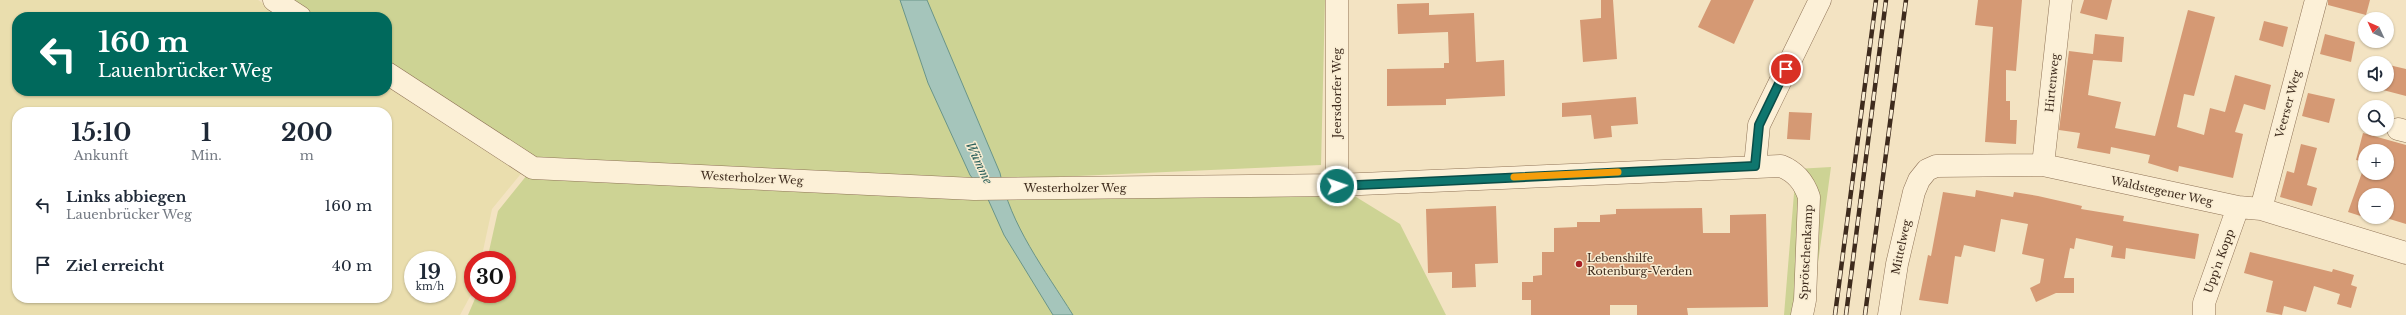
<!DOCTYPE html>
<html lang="de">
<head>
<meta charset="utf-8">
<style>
  :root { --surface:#fff; --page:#f6f6f7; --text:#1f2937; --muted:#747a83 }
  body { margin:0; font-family:"Libre Baskerville",serif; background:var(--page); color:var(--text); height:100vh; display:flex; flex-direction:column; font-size:15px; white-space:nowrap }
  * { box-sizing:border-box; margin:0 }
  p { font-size:13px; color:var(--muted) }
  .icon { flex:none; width:22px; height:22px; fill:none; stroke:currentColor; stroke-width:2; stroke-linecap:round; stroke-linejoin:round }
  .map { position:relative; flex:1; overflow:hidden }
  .sheet { position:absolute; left:12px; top:107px; width:380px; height:196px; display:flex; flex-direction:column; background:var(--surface); border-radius:16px; box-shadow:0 1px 3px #0004 }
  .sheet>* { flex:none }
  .hud { position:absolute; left:12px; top:12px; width:380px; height:84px; border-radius:16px; box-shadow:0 1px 3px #0004; background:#00695c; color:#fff; overflow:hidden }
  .needle { width:26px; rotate:314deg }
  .buttons { position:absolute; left:2358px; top:12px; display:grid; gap:8px }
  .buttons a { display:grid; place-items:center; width:36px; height:36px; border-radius:50%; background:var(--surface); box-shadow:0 1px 3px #0004; font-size:20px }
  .speed { position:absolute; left:404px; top:251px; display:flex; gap:8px; font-size:20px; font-weight:700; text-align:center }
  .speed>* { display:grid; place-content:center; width:52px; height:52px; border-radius:50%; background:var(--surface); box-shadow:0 1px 3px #0004; line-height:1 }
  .speed small { font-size:10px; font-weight:400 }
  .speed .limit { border:6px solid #d22; background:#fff; color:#111 }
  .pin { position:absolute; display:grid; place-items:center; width:34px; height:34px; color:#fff; margin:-17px; border:2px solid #fff; border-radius:50%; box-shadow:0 1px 4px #0007 }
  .me { position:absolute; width:44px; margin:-22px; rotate:87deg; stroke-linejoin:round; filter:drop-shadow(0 0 3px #0008) }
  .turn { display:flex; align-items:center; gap:14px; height:84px; padding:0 20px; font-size:18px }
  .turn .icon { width:52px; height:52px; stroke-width:2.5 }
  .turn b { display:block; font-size:28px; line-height:34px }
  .eta { display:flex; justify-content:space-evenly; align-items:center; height:68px; text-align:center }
  .eta b { font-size:24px; font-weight:800; line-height:28px }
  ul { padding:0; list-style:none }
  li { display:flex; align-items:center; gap:12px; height:60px; padding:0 20px }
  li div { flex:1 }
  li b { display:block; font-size:15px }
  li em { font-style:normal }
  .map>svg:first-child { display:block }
  .farmland { fill:#eadeae; fill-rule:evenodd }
  .green { fill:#cdd394 }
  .water { fill:#a5c5bb; stroke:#6a9589 }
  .building { fill:#d59974 }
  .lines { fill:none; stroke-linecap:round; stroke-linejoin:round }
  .minor-casing { stroke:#8f7357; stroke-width:23 }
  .minor { stroke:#fcf0d7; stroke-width:22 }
  .rail-casing { stroke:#3e2b1d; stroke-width:4.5 }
  .rail { stroke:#f9edd3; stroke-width:3; stroke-dasharray:9; stroke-linecap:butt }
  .route-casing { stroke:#0a4d48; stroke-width:10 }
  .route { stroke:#0f766e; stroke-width:7 }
  .slow { stroke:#f59e0b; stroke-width:7 }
  .poi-dot { fill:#a61f25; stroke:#f9edd3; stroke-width:1.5 }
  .labels { text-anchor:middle; stroke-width:3; stroke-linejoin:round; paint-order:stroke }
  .street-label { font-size:11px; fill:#3e2b1d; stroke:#f9edd3 }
  .poi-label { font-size:11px; fill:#3e2b1d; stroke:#f9edd3; text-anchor:start }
  .water-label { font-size:12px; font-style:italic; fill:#2a5f5a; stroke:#f9edd3 }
</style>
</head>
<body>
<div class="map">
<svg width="2406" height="315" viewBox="0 0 2406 315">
  <rect width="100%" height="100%" fill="#f3e3c2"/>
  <path class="farmland" d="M0,0H258L284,17H17V91H387V83L524,170L492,209L481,260H473V291L460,315H0ZM17,112H387V298H17ZM413,260H447V294H413Z"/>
  <path class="green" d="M288,0H1325L1321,165L968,181L534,164L387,65V17H314Z
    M1831,167L1811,315H1784L1796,169Z
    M527,175L987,197L1006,201L1004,196L1348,192L1400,224L1446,315H468L477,294H507V260H487L498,211Z"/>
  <path class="water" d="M900,0H927L1000,173C1010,225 1045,270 1073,315H1053L1004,235L987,197L970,175L928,83Z"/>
  <path class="building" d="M1601,0H1613L1617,59L1583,62L1580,20L1601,18Z
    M1711,0H1754L1734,44L1698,27Z
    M1978,0H2022L2016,71L2006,70V101H2010V120H2017L2016,144L1985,142L1993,27L1975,25Z
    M2084,0H2112L2107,20L2080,13Z
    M2328,0H2370L2366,15L2328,5Z
    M1429,3V15L1474,13L1476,62L1504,60L1505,96L1446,99V105L1387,106V69L1444,68V63H1449L1448,32L1398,34L1397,4Z
    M2188,10L2215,17L2194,96L2184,94L2177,127L2204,135L2210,108L2225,112L2235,75L2271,85L2265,110L2244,104L2235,132L2243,134L2233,178L2179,166L2178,172L2148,163L2150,155L2111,147L2110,154L2077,148L2080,133L2059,130L2069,51L2093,54L2095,34L2124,37L2122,62L2093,60L2088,95L2121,102L2115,128L2155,136Z
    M2264,21L2288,27L2283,47L2259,40Z
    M2325,34L2355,42L2351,62L2320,54Z
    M2389,65L2406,69V96L2383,90L2384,85H2387Z
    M2308,93L2335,99L2329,123L2302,116Z
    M1636,97L1638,124L1611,126L1612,137L1594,139L1591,115L1562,117V103Z
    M1789,112L1812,113L1810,140L1787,139Z
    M2363,133L2406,145V224L2383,217H2387V195H2365V217H2374L2373,220L2348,212L2365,164V173H2387V151H2365V162L2356,160Z
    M2301,144L2317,148L2307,185L2317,188L2312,206L2280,197L2287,171L2294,173Z
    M1976,190L2013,197L2014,192L2038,196L2082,206L2081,209L2124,216L2123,221L2199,234L2195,259L2126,248L2125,259L2111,257L2113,246L2076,238L2074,249L2070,248L2064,278H2074V293H2056L2036,302L2030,288L2040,283L2044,259L2022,254L2028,224L2001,219L1995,252L1964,245L1961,257L1955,256L1948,304L1919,300L1928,255L1931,256L1943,192L1975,197Z
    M1496,206L1498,263L1475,264L1476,287L1452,288V272L1428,273L1426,209Z
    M1702,208L1703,233H1730V215L1766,214L1768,307L1687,308L1688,315H1637V305H1610V315H1531V300H1522V282H1533V276L1542,275V252H1554V228L1577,227V222H1600V215L1616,214V209Z
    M2250,252L2332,272L2333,269L2354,275L2351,285L2357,287L2351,308L2337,304L2340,294L2314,286L2306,312L2284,306L2282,315L2266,312L2273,281L2244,273Z"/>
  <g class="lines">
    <g class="minor-casing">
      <path id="minor" d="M274,0L300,17
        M387,73L533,168L974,189L1337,185L1781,166C1796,172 1804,182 1809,197L1805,300L1802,315
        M2398,129L2406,131
        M2043,165L2061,0
        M1755,166L1759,125L1820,0
        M1337,185V0
        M2261,209L2316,0
        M1889,315L1897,264L1914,192L1919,180L1927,170L1936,166L2043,165L2238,207L2261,209L2406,253
        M2204,315V303L2238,207"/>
    </g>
    <use href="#minor" class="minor"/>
    <g class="rail-casing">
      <path id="rail" d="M1835,315L1876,0
        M1846,315L1886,0
        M1865,315L1906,0"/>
    </g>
    <use href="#rail" class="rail"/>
  </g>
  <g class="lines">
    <g class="route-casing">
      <path id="route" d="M1337,186L1755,166L1759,125L1786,69"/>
    </g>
    <use href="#route" class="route"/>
    <path class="slow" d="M1514,177L1618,172"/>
  </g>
  <circle class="poi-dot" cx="1579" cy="264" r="4"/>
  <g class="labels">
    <g class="street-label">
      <text transform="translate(2052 83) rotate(-84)" y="4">Hirtenweg</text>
      <text transform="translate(1337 93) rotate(-90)" y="4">Jeersdorfer Weg</text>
      <text transform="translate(2288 104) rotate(-75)" y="4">Veerser Weg</text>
      <text transform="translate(752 178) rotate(3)" y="4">Westerholzer Weg</text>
      <text x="1075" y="192">Westerholzer Weg</text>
      <text transform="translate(2162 191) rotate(12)" y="4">Waldstegener Weg</text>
      <text transform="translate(1901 247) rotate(-78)" y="4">Mittelweg</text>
      <text transform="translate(1806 252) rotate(-87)" y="4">Sprötschenkamp</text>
      <text transform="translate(2219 261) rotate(-70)" y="4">Upp'n Kopp</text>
    </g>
    <g class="poi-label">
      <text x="1587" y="262">Lebenshilfe<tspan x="1587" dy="13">Rotenburg-Verden</tspan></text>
    </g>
    <g class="water-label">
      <text transform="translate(979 163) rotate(65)" y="4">Wümme</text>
    </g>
  </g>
</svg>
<div class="buttons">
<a><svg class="needle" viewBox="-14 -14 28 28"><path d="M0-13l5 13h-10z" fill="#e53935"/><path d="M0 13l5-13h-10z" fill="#747a83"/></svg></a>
<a><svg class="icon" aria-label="sound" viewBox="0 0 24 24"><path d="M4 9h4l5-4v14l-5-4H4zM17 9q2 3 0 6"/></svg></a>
<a><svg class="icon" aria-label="search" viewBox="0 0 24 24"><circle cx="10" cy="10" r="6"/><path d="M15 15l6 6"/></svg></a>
<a>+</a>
<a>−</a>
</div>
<div class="speed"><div>19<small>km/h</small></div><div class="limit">30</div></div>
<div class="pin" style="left:1786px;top:69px;background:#d93025"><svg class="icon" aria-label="arrive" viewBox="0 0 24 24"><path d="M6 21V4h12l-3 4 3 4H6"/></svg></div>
<svg class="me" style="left:1337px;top:186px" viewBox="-20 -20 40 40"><circle r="17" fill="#0f766e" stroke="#fff" stroke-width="3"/><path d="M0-11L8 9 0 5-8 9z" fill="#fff"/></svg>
<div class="hud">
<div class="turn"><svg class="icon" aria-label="left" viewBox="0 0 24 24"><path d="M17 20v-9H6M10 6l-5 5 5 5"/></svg><div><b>160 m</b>Lauenbrücker Weg</div></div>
</div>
<section class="sheet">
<div class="eta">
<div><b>15:10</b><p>Ankunft</p></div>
<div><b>1</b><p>Min.</p></div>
<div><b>200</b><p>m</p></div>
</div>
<ul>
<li><svg class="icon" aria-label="left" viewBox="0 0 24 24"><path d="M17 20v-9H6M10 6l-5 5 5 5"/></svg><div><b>Links abbiegen</b><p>Lauenbrücker Weg</p></div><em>160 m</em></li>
<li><svg class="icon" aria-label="arrive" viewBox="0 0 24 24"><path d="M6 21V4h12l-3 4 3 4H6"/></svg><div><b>Ziel erreicht</b></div><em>40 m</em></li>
</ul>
</section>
</div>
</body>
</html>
